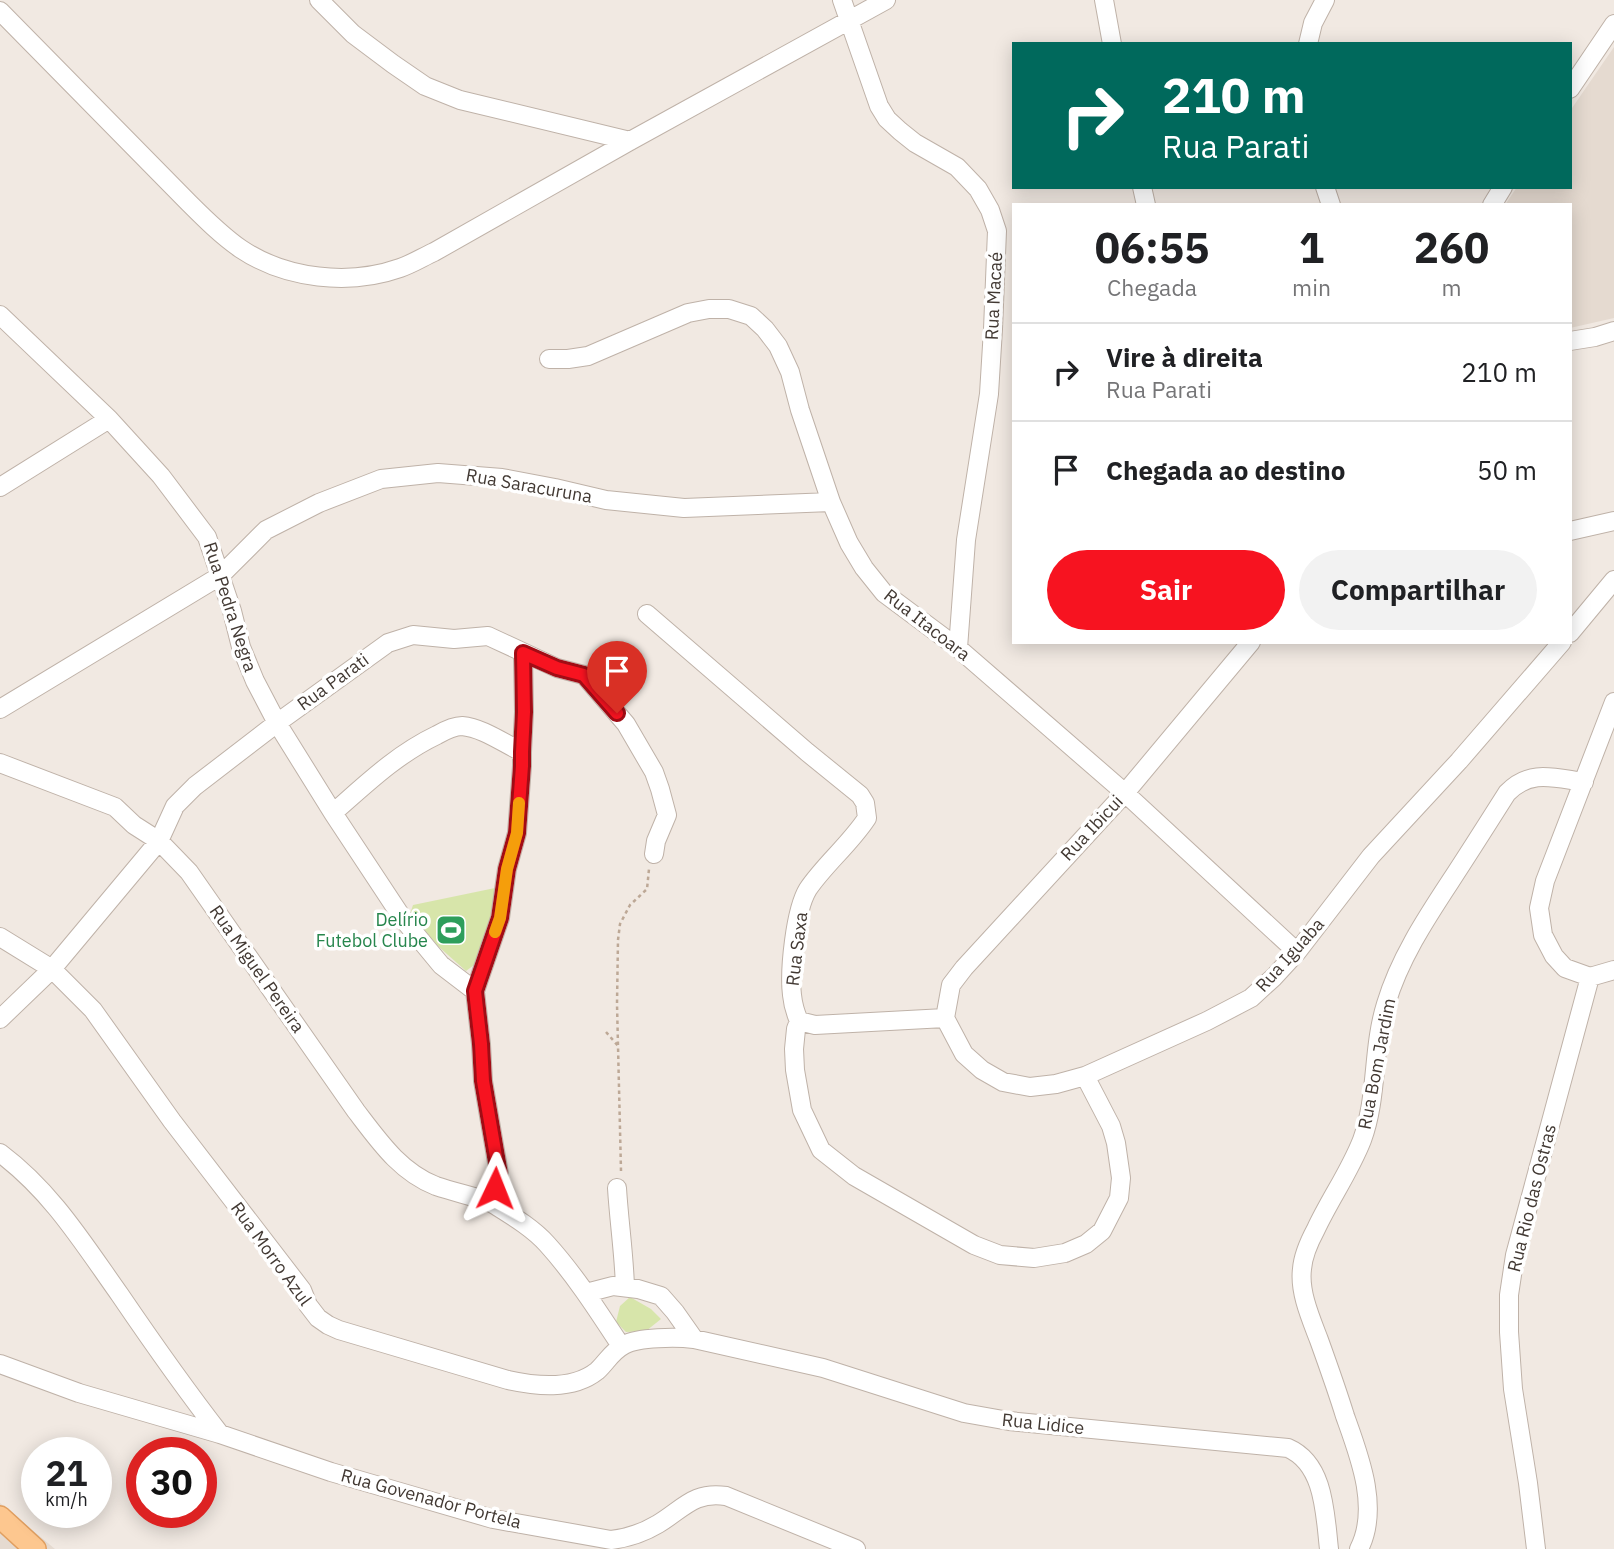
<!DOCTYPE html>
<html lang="pt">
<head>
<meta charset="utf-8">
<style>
  :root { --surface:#fff; --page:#f2f2f2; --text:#202124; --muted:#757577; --line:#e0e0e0; --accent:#f71320 }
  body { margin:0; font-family:"IBM Plex Sans",sans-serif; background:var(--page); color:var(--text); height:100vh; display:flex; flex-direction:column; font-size:26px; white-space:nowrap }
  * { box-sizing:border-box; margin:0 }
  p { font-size:23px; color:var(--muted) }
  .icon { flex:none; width:38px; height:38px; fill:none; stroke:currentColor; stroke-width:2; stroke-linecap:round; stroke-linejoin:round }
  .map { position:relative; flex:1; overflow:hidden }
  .sheet { position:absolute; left:1012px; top:203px; width:560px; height:441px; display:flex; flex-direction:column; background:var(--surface); border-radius:0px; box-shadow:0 4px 18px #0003 }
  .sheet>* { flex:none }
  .top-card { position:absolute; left:1012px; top:42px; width:560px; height:147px; border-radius:0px; box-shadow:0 4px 18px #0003; background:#00695c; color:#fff; overflow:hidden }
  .speed { position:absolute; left:21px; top:1437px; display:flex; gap:14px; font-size:35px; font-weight:700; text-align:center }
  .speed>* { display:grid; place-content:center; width:91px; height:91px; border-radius:50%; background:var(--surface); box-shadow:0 4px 18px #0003; line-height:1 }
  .speed small { font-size:18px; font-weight:400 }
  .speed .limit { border:10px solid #d22; background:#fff; color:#111 }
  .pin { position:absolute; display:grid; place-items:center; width:60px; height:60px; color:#fff; margin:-72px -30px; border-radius:50% 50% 50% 0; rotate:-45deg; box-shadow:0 0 7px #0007 }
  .pin .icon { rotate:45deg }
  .me { position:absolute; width:77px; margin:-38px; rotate:2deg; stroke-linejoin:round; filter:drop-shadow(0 0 5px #0008) }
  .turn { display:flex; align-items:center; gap:24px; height:147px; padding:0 35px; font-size:32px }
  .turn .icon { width:91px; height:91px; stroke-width:2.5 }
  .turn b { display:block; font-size:49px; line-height:60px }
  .eta { display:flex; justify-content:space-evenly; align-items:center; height:119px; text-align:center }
  .eta b { font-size:42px; font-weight:700; line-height:49px }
  .action { display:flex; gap:14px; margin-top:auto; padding:14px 35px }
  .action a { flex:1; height:80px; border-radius:42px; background:var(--accent); color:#fff; font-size:28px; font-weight:700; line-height:80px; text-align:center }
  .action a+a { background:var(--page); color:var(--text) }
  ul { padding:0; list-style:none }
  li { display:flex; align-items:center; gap:21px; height:98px; padding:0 35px; border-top:2px solid var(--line) }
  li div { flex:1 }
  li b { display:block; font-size:26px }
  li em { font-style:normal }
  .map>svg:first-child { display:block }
  .residential { fill:#e5dad0 }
  .green { fill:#d7e5aa }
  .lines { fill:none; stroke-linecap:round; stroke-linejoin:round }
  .minor-casing { stroke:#bfb2a8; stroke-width:20 }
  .major-casing { stroke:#e19f60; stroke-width:24 }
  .path { stroke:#bda896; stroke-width:2.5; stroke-dasharray:3.5 3.5; stroke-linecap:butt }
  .minor { stroke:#fff; stroke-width:18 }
  .major { stroke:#fdc78f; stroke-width:21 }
  .route-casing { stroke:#a10c15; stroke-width:18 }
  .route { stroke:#f71320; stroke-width:12 }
  .slow { stroke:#f59e0b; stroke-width:12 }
  .labels { text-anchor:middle; stroke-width:7; stroke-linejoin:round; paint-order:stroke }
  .street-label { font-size:18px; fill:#423933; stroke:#fff }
  .leisure-label { font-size:18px; fill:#27864d; stroke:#fff; text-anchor:end }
</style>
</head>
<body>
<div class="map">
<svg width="1614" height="1549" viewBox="0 0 1614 1549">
  <rect width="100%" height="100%" fill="#f1e9e2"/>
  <path class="residential" d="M1614,47V318L1570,328V205H1505L1517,187H1570V111Z
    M0,1503L55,1549H0Z"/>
  <path class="green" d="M495,888L488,933L478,962L466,971L439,947L410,914L413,905Z
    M630,1297L651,1309L661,1319L646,1331L626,1332L616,1322L620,1306Z"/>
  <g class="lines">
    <g class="minor-casing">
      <path id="minor" d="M319,0L353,34L393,64L425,86L460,100L630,141
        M842,0L879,106L887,119L900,131L915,143L957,167L978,189L990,210L997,231L993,329L989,394L966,540L958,648
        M1104,0L1112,44
        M0,11L189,203C205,219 222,236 241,249C286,279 349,286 400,268C412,264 423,257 434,252L630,141L886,0
        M1308,44L1313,23L1325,0
        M1570,89L1614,24
        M1142,187L1146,205
        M1325,187L1331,205
        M1492,205L1503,187
        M0,315L109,419L161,476L207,537L232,611L241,647L255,681L277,723L333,813L403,919L441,965L475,991
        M1570,341L1595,337L1614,331
        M549,359H568L588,356L688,313L709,309H729L751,316L765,329L778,346L790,372L800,410L831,502L849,543L864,568L884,593L958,648L1125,793L1297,952
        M0,487L109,419
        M1570,531L1614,521
        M647,614L807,752L860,795L865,803L867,818C850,844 825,864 808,889C795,910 789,971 792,995C793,1005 795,1012 799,1021L815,1025L945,1018
        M1570,633L1614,580
        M523,653L524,712L522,752V766L517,833L507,869L500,918L475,991L481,1044L483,1081L499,1174L490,1202C509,1214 532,1227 547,1244C575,1275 598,1311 621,1346
        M1614,702L1545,881L1539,908L1543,935L1554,956L1565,968L1590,977L1614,970
        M0,709L220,576L266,530L319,503L381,479L438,473L502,478L555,488L606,500L684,508L831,502
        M0,763L115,807L134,825L159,841L189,872L356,1111C379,1141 400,1172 436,1186C454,1192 472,1196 490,1202
        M333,813C366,784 397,754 437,735C444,731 454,726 462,726C483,728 503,743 522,752
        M0,937L52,969L93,1010L172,1121L302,1290L308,1305L318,1318L328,1325L339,1330L508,1380C535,1386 572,1391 597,1371C606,1363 612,1351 624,1345C638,1337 677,1337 694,1339L823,1368L964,1413L1009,1421L1288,1448C1325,1464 1325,1515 1329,1549
        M945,1018L964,1054L982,1070L1003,1082L1030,1087L1056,1084L1085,1076L1207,1021L1251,998L1274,977L1297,952L1371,856L1459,761L1562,642
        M945,1018L951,985L964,968L1125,793L1251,642
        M0,1019L52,969L159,841L175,806L195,786L277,723L388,643L413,635L454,639L488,636L557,668L584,675L626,724L654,772L660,789L667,815L656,841L654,854
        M799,1021L796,1029L794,1049L795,1070L802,1110L821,1150L854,1176L974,1245L1000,1255L1034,1258L1065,1253L1086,1244L1102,1231L1119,1198L1121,1178L1116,1143L1111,1126L1085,1076
        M0,1153C52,1192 83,1243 120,1295C152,1342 185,1389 220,1434
        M617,1188C619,1221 624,1254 625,1287
        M586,1293L613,1286L638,1289L661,1296L675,1312L694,1339
        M0,1364L79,1393L220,1434L331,1472L493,1519L611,1540C628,1538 643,1533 658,1524C683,1509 694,1491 726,1496L856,1549
        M1359,1549C1380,1508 1359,1455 1345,1416C1337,1390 1328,1365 1319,1340C1311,1319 1299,1292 1302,1269C1303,1255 1309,1242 1316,1229C1330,1199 1350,1171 1362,1140C1378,1097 1372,1048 1386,1004C1399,960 1425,920 1450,882C1469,853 1488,823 1507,793C1530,769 1554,778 1584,782
        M1536,1549L1528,1483L1513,1389L1509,1332V1295L1515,1255L1590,977"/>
    </g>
    <g class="major-casing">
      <path id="major" d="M0,1517L35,1549"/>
    </g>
    <path class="path" d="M606,1032L619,1047
      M621,1171L617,1004L618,940L620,924L630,905L647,889L649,869"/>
    <use href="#minor" class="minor"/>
    <use href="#major" class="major"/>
  </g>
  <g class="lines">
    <g class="route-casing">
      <path id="route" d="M495,1188L499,1174L483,1081L481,1044L475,991L500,918L507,869L517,833L522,766V752L524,712L523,653L557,668L584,675L617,713"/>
    </g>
    <use href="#route" class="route"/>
    <path class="slow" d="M495,932L500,918L507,869L517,833L519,803"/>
  </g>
  <defs>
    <g id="stadium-square" transform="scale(1.575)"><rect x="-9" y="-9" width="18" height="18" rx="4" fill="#2e9e5b" stroke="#fff"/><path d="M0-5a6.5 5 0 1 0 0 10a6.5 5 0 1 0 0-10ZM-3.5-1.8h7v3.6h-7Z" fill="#fff"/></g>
  </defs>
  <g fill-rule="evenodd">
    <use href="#stadium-square" x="451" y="930"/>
  </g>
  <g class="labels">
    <g class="street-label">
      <text transform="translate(994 296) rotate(-87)" y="6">Rua Macaé</text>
      <text transform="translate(529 486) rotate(10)" y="6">Rua Saracuruna</text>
      <text transform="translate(230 607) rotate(72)" y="6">Rua Pedra Negra</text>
      <text transform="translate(927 625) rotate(38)" y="6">Rua Itacoara</text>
      <text transform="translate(333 682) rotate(-36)" y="6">Rua Parati</text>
      <text transform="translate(1092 828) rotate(-47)" y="6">Rua Ibicui</text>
      <text transform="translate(797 949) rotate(-83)" y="6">Rua Saxa</text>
      <text transform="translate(1290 955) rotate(-48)" y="6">Rua Iguaba</text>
      <text transform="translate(257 969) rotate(55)" y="6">Rua Miguel Pereira</text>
      <text transform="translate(1377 1064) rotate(-79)" y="6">Rua Bom Jardim</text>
      <text transform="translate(1532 1198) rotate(-76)" y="6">Rua Rio das Ostras</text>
      <text transform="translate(271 1254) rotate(54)" y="6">Rua Morro Azul</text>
      <text transform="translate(1043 1424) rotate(6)" y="6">Rua Lidice</text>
      <text transform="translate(431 1499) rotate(15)" y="6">Rua Govenador Portela</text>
    </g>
    <g class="leisure-label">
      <text x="428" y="926">Delírio<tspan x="428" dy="21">Futebol Clube</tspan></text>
    </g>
  </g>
</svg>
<div class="speed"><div>21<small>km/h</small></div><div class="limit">30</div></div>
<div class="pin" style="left:617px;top:713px;background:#d93025"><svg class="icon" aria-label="arrive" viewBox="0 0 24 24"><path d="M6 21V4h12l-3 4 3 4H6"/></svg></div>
<svg class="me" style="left:495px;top:1188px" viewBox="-20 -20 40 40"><path d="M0-17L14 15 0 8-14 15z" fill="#f71320" stroke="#fff" stroke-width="4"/></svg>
<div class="top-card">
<div class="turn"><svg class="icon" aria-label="right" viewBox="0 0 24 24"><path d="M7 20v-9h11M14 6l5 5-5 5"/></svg><div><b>210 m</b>Rua Parati</div></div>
</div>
<section class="sheet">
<div class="eta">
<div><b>06:55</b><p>Chegada</p></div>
<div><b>1</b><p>min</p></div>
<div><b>260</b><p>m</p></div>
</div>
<ul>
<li><svg class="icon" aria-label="right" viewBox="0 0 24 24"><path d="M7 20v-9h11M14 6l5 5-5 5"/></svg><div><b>Vire à direita</b><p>Rua Parati</p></div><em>210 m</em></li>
<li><svg class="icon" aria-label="arrive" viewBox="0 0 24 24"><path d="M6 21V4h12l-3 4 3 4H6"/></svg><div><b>Chegada ao destino</b></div><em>50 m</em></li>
</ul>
<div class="action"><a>Sair</a><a>Compartilhar</a></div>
</section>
</div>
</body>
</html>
